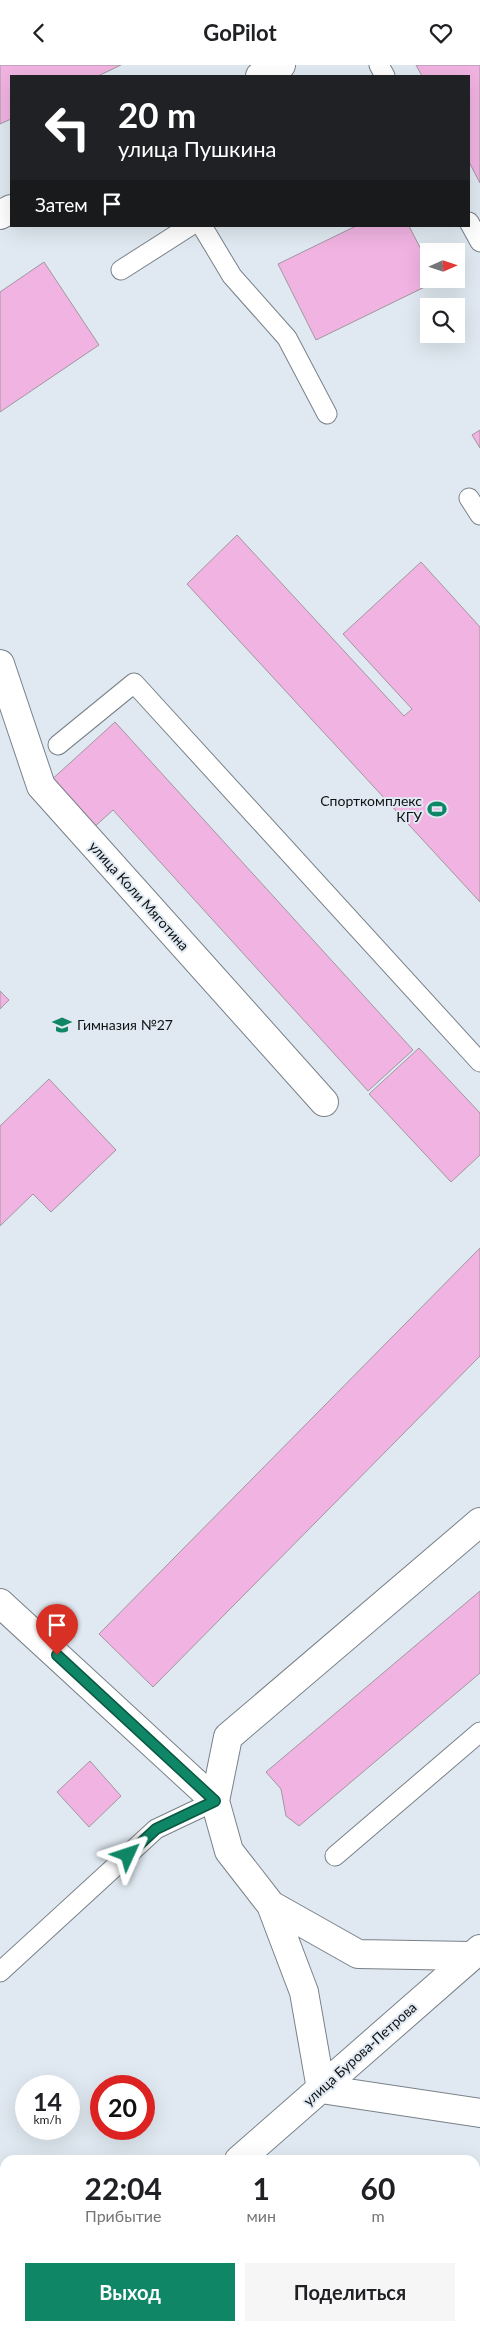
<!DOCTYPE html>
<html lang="ru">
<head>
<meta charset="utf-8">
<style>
  :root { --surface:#fff; --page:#f6f6f6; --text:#202124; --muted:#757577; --accent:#0f8666 }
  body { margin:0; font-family:Lato,sans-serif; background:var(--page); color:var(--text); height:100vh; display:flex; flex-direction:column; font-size:19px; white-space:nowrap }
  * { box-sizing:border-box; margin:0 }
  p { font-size:16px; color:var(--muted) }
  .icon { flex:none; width:28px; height:28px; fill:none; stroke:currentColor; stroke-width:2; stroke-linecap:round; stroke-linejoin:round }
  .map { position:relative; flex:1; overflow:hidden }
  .details { position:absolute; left:0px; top:2090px; width:480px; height:176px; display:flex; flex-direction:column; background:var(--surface); border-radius:15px 15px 0 0; box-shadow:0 5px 20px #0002 }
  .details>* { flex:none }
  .top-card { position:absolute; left:10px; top:10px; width:460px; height:152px; border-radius:0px; box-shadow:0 5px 20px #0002; background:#202124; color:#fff; overflow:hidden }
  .needle { width:32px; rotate:87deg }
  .buttons { position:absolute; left:420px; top:178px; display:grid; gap:10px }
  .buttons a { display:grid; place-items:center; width:45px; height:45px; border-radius:0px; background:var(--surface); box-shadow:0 5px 20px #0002; font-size:25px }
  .speed { position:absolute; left:15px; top:2010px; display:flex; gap:10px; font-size:25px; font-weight:700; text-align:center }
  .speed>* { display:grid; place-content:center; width:65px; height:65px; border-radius:50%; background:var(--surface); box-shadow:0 5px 20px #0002; line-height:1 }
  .speed small { font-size:12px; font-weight:400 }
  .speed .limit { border:8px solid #d22; background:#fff; color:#111 }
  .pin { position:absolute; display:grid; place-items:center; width:42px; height:42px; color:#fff; margin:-51px -21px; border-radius:50% 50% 50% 0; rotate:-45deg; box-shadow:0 0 5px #0007 }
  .pin .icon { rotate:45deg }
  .me { position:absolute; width:55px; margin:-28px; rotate:48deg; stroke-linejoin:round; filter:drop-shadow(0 0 4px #0008) }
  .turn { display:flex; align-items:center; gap:18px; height:105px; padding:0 25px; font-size:22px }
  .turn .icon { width:65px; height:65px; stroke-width:2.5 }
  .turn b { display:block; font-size:35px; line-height:42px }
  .then { display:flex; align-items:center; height:48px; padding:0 25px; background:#0003; gap:10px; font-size:19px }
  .eta { display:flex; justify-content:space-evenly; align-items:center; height:85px; text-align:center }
  .eta b { font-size:30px; font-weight:700; line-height:35px }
  .action { display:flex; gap:10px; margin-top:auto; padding:10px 25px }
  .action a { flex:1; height:58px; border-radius:0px; background:var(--accent); color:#fff; font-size:20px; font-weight:700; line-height:58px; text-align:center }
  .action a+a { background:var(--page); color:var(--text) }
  header { display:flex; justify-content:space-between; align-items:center; height:65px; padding:0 25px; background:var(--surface); font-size:22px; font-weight:700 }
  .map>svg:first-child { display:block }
  .building { fill:#f1b3e2; stroke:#a0979e }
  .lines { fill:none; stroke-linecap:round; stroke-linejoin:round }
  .lane-casing { stroke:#798188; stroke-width:21 }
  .street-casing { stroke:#798188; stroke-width:30 }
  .secondary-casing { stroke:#798188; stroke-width:30 }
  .lane { stroke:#fff; stroke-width:19 }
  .street { stroke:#fff; stroke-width:28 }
  .secondary { stroke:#fff; stroke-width:28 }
  .route-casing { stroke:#0a5742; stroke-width:12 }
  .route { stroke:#0f8666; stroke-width:9 }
  .labels { text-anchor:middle; stroke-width:4; stroke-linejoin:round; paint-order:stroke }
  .poi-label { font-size:14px; fill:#0f1214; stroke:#e0e9f1; text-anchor:end }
  .street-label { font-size:14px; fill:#0f1214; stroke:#e0e9f1 }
</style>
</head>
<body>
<header><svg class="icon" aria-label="back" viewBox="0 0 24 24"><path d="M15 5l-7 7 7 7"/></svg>GoPilot<svg class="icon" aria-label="heart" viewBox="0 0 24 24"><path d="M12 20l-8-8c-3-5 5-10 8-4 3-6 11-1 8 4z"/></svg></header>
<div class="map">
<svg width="480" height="2266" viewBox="0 0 480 2266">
  <rect width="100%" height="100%" fill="#e0e9f1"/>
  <path class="building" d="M0,0H121L98,11H11V54L0,59Z
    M416,0H480V118L469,97V11H422Z
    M356,161H409L429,200V214L437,216L316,275L278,199Z
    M44,197L99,280L0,347V227Z
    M480,365V383L472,370Z
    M237,470L404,651L412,644L343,569L421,497L480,562V837L187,519Z
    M115,657L413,985L368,1026L113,745L91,765L48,718Z
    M0,926L9,935L0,944Z
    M419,983L480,1048V1090L451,1117L369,1029Z
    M49,1014L116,1085L51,1147L33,1129L0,1161V1061Z
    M480,1183V1291L153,1622L99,1569Z
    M480,1526V1608L299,1761L286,1751L281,1724L266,1707Z
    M90,1696L121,1731L89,1762L57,1727Z
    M475,2175L480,2181V2223L475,2228Z"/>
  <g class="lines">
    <g class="lane-casing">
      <path id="lane" d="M379,0L385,11
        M469,157L480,177
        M202,161L232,211L287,273L327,349
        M121,205L190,161
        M469,433L480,450
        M58,680L134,618L480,997
        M335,1791L480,1667
        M0,1907L156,1764L215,1736"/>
    </g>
    <g class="street-casing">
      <path id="street" d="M0,599L41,721L324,1037
        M0,1538L215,1736"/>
    </g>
    <g class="secondary-casing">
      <path id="secondary" d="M260,11L281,0
        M0,150L11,144
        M271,1840L358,1889L470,1891
        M321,2024L304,1927L271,1840L229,1786L215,1736L228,1672L480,1457
        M321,2024L480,2048
        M239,2095L480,1884
        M42,2266L48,2261"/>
    </g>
    <use href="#lane" class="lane"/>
    <use href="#street" class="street"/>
    <use href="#secondary" class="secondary"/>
  </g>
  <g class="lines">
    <g class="route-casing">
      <path id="route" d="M57,1590L215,1736L156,1764L128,1790"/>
    </g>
    <use href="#route" class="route"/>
  </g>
  <defs>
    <g id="stadium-bare" transform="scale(1.5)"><path d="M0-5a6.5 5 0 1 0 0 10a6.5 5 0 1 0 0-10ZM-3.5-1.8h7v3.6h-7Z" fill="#0f8666" stroke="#e0e9f1" stroke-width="2.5" paint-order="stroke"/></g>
    <g id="school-bare" transform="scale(1.5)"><path d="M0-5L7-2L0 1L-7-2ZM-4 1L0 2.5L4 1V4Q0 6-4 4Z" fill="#0f8666" stroke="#e0e9f1" stroke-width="2.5" paint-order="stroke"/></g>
  </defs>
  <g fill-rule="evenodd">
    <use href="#stadium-bare" x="437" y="744"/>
    <use href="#school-bare" x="62" y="960"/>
  </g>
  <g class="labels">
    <g class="poi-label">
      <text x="422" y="741">Спорткомплекс<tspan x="422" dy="16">КГУ</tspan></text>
      <text x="77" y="965" text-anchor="start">Гимназия №27</text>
    </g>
    <g class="street-label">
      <text transform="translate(139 831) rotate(48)" y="5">улица Коли Мяготина</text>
      <text transform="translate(360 1989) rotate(-42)" y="5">улица Бурова-Петрова</text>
    </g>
  </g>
</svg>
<div class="buttons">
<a><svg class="needle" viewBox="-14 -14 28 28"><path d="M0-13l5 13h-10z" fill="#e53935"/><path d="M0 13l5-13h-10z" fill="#757577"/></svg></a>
<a><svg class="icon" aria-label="search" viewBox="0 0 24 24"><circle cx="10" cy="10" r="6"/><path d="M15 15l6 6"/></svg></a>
</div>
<div class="speed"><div>14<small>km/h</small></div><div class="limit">20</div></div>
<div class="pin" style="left:57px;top:1590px;background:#d93025"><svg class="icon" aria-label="arrive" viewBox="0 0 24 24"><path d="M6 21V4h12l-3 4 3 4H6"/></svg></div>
<svg class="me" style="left:128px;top:1790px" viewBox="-20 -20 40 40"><path d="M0-17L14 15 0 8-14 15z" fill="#0f8666" stroke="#fff" stroke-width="4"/></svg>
<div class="top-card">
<div class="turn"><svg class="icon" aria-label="left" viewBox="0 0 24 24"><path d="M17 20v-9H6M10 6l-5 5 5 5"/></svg><div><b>20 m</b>улица Пушкина</div></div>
<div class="then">Затем<svg class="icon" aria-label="arrive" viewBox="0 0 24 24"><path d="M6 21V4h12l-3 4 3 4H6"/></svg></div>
</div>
<section class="details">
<div class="eta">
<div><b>22:04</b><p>Прибытие</p></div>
<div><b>1</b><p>мин</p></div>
<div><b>60</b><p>m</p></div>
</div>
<div class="action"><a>Выход</a><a>Поделиться</a></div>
</section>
</div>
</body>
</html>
